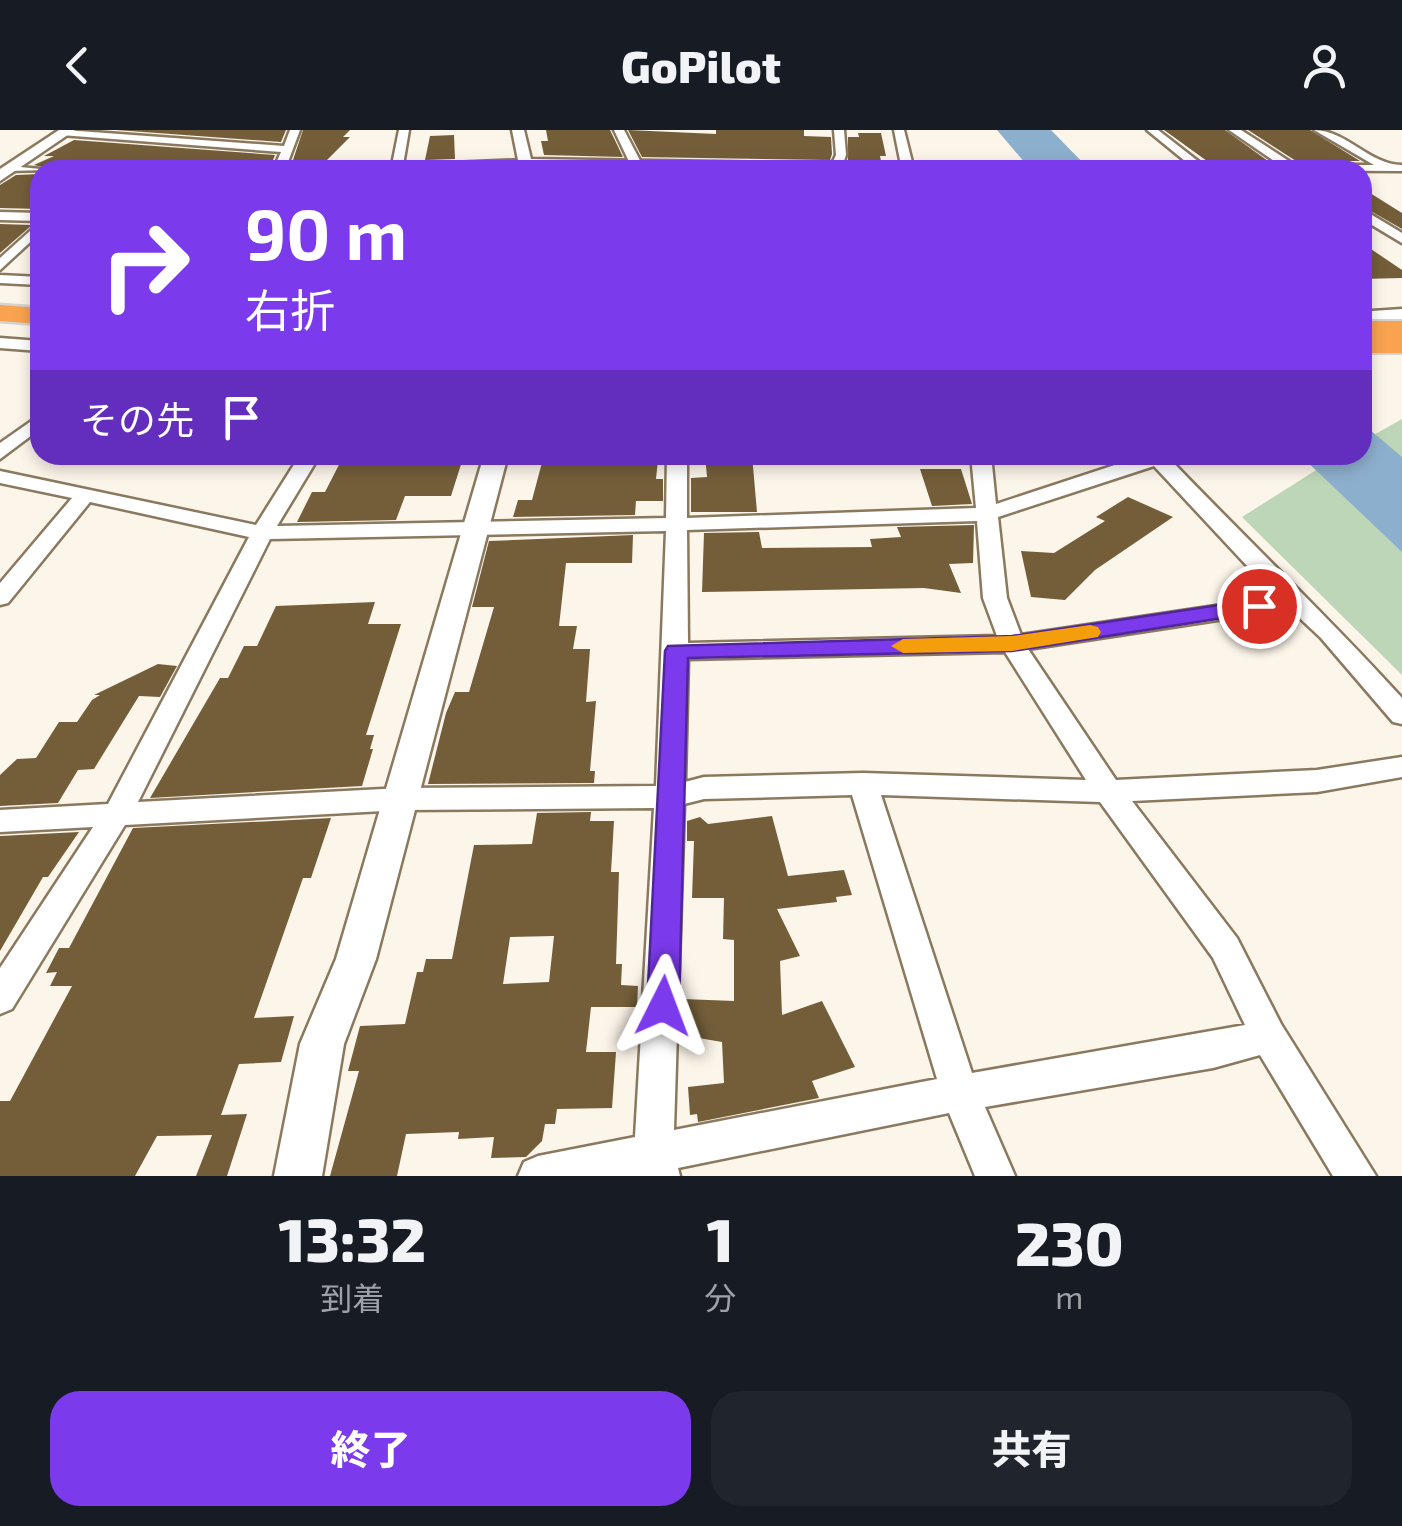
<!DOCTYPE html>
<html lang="ja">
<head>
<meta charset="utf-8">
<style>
  :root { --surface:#171b24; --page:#20242c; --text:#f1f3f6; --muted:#9ea1a6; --accent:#7c3aed }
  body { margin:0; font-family:"Exo 2","Noto Sans JP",sans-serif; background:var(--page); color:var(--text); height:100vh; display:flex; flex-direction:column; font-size:38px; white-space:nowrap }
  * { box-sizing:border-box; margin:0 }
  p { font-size:32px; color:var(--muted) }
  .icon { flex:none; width:55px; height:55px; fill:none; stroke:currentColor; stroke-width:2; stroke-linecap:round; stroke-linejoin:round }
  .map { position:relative; height:1046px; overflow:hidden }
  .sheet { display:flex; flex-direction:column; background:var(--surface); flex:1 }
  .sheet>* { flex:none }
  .top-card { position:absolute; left:30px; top:30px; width:1342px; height:305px; border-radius:30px; box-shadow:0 5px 15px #0003; background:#7c3aed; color:#fff; overflow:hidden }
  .pin { position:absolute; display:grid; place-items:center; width:85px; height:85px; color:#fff; margin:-42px; border:5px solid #fff; border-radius:50%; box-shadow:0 2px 10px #0007 }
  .me { position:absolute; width:110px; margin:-55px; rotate:3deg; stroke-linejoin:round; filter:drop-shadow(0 0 8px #0008) }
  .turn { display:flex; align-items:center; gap:35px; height:210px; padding:0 50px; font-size:45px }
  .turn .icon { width:130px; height:130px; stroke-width:2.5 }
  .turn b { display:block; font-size:70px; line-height:85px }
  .then { display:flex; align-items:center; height:95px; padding:0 50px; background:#0003; gap:20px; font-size:38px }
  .eta { display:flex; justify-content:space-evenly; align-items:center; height:170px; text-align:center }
  .eta b { font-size:60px; font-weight:800; line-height:70px }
  .cta { display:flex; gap:20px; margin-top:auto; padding:20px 50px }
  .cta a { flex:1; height:115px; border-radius:30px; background:var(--accent); color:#fff; font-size:40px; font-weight:800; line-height:115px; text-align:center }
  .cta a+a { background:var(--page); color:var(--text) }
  header { display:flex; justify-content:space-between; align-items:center; height:130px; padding:0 50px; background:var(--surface); font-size:45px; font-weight:800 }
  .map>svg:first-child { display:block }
  .green { fill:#bcd6b7 }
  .water { fill:#8dafce }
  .building { fill:#745e3a; fill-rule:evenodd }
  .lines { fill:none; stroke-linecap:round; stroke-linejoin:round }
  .minor-casing { stroke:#8a795f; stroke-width:5 }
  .tertiary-casing { stroke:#8a795f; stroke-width:5 }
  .secondary-casing { stroke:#8a795f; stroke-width:5 }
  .motorway-casing { stroke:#d5d4d1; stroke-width:5 }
  .minor { fill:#fff; fill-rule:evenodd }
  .tertiary { fill:#fff; fill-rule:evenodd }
  .secondary { fill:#fff; fill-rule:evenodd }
  .motorway { fill:#f9a350; fill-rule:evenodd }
  .motorway-bridge-casing { stroke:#d5d4d1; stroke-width:36; stroke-linecap:butt }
  .motorway-bridge { stroke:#f9a350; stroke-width:32 }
  .route { fill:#7c3aed; stroke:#51269a; stroke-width:2.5 }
  .slow { fill:#f59e0b }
</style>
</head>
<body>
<header><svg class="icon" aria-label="back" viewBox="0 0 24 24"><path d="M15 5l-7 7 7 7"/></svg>GoPilot<svg class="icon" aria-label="person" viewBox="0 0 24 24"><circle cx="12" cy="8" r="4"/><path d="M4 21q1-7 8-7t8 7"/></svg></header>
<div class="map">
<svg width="1402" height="1046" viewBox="0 0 1402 1046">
  <rect width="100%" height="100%" fill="#fcf5ea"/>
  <path class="green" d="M1402,289V545L1242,387L1340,325H1362L1363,311Z"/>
  <path class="water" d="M997,0H1051L1090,40H1031Z
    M1363,294L1402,327V422L1300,325H1362Z"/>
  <path class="building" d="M116,0H286L281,12Z
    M303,0H350L343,7H350L326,31L292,33Z
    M546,0H610L623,27L544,25L541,11H548Z
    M628,0L716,4V0H804V6L831,7L832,24L830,30L642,27Z
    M1164,0H1225L1268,31H1207Z
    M1248,0H1310L1360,31H1296Z
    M858,3H881L886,26H880L881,31L848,30V7H859Z
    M454,5L455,29L425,30L430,6Z
    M74,10L275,25L271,35L262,39L60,36L55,40L34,35L54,26H44Z
    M40,44V79L0,78V55L16,45Z
    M1362,58L1402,83V99L1362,76Z
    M0,94L32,95L0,123Z
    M1362,113L1402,140V148L1362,149Z
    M344,325H464L451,366H405L396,390L297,392L312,362H325Z
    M544,325H648V330H658L656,349H663V371H636L635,385L513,387L518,370H532Z
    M705,325H752L757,382H691V348L707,347Z
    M920,339H961L972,374L932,376Z
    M1128,367L1173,387L1095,440L1065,470L1031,467L1021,421L1054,423L1105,391L1096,387Z
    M974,395L973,433L949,434L961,463L924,458L702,462L704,403L759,402L762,418L872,417L870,409L901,407L897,397Z
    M633,405L632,433H566L559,496H577L573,519H590L586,572L596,571L590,641H595L594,653L428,654L446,583L455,562H469L494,477H472L489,411Z
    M375,472L368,494H401L366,605H374L370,619H373L362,656L150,668L220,548H228L244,516H257L276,476Z
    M158,534L177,536L160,567L139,566L94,639L78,640L58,673L0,676V645L17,629L36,628L59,592H77L92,570L100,565H94Z
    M591,682L590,691H614L611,742H619L616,834H622L621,855L638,856L637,877H591L586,922H616L612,978L557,979L555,994H545L542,1011L526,1027L491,1028L494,1007L458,1009L459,1002L406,1004L397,1046H330L359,941H348L360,896L405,894L417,842H423L426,829H452L474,715L532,714L537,683ZM554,806L549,852L503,854L510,807Z
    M772,686L788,746L844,740L852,765L836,767L837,772L777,779L800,826L780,831L782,885L822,871L855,937L812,951L819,968L698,992L697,984L690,985L688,957L724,953L722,912L681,905L683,869L734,871V810L723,809L724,768H692L694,711H687V691L700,687L708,694Z
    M331,688L311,748H303L254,888L294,886L281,932L239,934L221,985L247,984L227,1046H196L212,1005L157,1006L135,1046H0V971H10L72,856H50L57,842L46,843L59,818H69L133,698Z
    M79,702L48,747H43L0,821V706Z"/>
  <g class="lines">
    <g class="minor-casing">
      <path id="minor" d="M65,0L284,16L290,0H300L285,40H273L281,22L61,5Z
        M399,0H409L403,35L525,30L530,33L435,40H349L392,35Z
        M614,0H624L645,40H633Z
        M834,0H844L846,25L841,40H829L836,25Z
        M894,0H904L914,40H902Z
        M1147,0H1158L1203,35H1280L1229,0H1241L1295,35H1374L1314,0C1346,0 1370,35 1402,35V41L1196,40Z
        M10,36L51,40L6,41Z
        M1362,79L1402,103V113L1362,89Z
        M0,82L40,83V91L0,90Z
        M40,92V103L0,140V128Z
        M0,145L40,147V155L0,153Z
        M1362,176L1372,181L1402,179V189L1382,190L1402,207V216L1392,215L1362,188Z
        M0,208L40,211V221L0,218Z
        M40,285V299L0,329V313Z
        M300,325H320L277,396L666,388L667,325H687V388L976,378L971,325H991L996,374L1145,325H1166C1244,407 1326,484 1402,568V594L1393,592L1321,508L1290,479L1028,519L1116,650L1317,640L1402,627V647L1317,662L1132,671L1237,808L1281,894L1376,1046H1333L1260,925L1213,938L985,977L1015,1046H975L949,983L678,1038L680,1046H518L524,1032L538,1026L635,1007L654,678L402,680L125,695L12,879L0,884V838L93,697L0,702V680L108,674L249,407L90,372L8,473L0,475V453L72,368L0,353V341L256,395ZM1154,336L1276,467L1021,505L1007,468L998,387ZM977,391L983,468L997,506L688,513L687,400ZM666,401L656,656L402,658L138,672L270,409ZM1005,522L1086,650L863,643L704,647L685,652L688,529ZM852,665L937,949L674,1000L684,674L704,669ZM881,665L1100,672L1213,828L1245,895L972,943Z"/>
    </g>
    <g class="tertiary-casing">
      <path id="tertiary" d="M512,0H524L531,29L908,35L915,39L520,40Z
        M484,325H508L376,829L344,914L322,1046H274L300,914L336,829Z"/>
    </g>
    <g class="secondary-casing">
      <path id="secondary" d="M59,0H75L0,51V39Z"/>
    </g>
    <g class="motorway-casing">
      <path id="motorway" d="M0,175L40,178V194L0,191Z"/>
    </g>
    <use href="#minor" class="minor"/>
    <use href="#tertiary" class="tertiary"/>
    <use href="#secondary" class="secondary"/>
    <use href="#motorway" class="motorway"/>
    <g class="motorway-bridge-casing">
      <path id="motorway-bridge" d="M1362,207H1402"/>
    </g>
    <use href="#motorway-bridge" class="motorway-bridge"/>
  </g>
  <path class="route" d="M1259,469L1270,476L1267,481L1012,521L688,528L679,876L674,886L663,891L652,886L647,876L665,521L668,516L1012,506Z"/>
  <path class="slow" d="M1090,495L1098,497L1101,502L1098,507L1012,521L903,523L891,516L903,509L1012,506Z"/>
</svg>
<div class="pin" style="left:1259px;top:476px;background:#d93025"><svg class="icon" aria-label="arrive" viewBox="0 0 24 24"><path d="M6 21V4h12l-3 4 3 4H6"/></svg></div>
<svg class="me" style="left:663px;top:876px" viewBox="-20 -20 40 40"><path d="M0-17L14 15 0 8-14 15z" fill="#7c3aed" stroke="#fff" stroke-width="4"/></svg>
<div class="top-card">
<div class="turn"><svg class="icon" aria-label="right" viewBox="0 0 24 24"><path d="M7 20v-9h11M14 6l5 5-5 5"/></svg><div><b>90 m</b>右折</div></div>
<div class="then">その先<svg class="icon" aria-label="arrive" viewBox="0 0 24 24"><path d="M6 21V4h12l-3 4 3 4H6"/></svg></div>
</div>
</div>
<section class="sheet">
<div class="eta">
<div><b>13:32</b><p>到着</p></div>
<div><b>1</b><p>分</p></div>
<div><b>230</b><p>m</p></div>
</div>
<div class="cta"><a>終了</a><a>共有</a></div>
</section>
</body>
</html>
